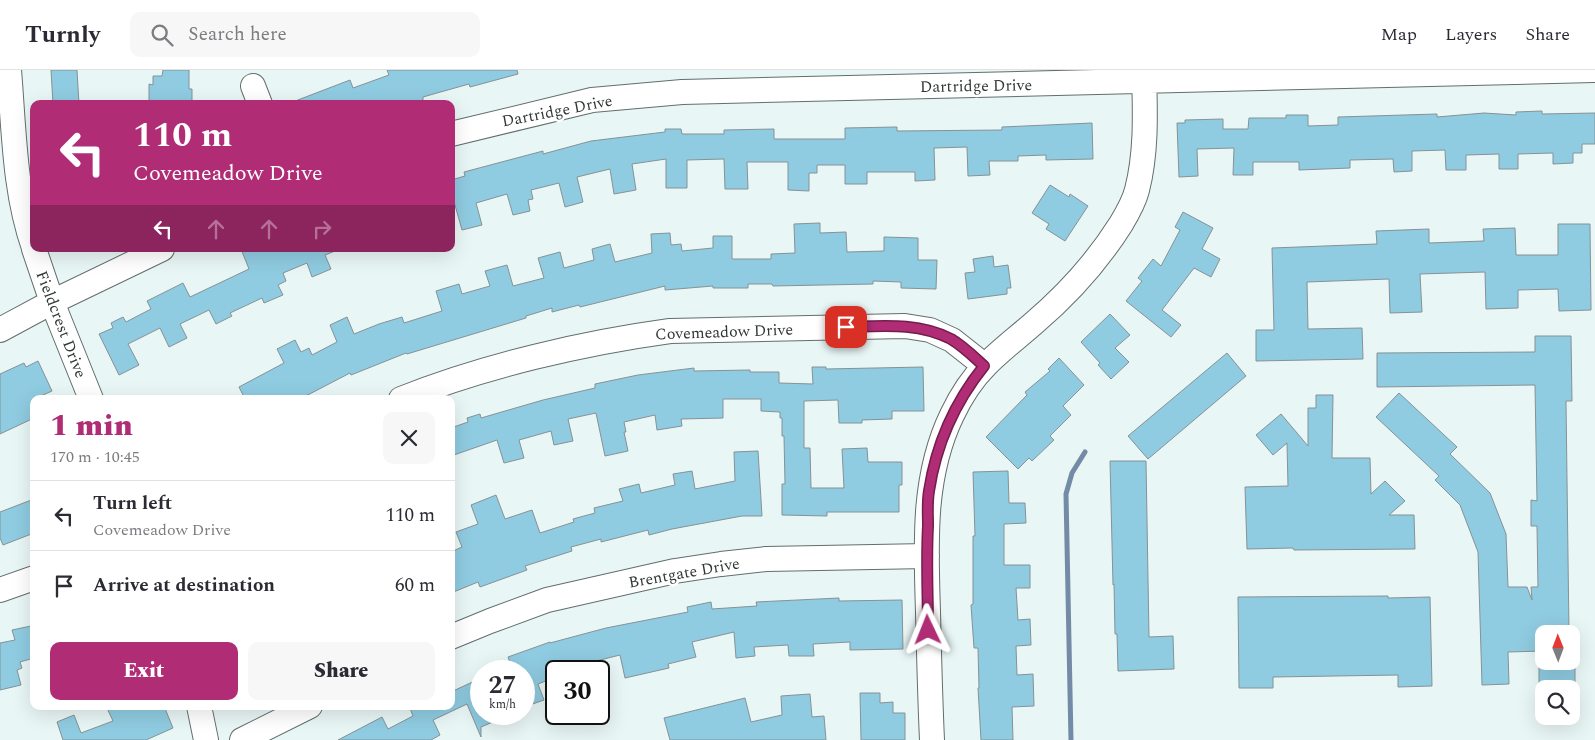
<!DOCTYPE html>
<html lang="en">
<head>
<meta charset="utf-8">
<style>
  :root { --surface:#fff; --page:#f7f7f7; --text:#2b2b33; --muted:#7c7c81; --line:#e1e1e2; --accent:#b02d76 }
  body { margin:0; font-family:Spectral,serif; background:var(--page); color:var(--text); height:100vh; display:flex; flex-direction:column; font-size:19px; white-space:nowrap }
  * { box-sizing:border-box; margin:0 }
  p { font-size:16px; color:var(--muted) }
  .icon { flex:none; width:28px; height:28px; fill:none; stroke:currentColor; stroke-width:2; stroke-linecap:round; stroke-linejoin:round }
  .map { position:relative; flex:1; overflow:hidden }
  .details { position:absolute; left:30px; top:325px; width:425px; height:315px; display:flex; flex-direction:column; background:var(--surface); border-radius:10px; box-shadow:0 5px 20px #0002 }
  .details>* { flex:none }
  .top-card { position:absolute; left:30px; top:30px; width:425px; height:152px; border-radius:10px; box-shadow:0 5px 20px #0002; background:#b02d76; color:#fff; overflow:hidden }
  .needle { width:32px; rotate:359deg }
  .controls { position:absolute; left:1535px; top:555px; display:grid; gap:10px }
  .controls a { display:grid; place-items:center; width:45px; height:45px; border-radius:10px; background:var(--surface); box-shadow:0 5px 20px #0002; font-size:25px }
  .speed { position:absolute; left:470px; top:590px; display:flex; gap:10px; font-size:25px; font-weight:700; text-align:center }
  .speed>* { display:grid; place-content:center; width:65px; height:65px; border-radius:50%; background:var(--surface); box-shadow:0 5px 20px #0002; line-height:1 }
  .speed small { font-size:12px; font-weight:400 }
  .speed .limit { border:2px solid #111; border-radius:8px; background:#fff; color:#111 }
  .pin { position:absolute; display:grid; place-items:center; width:42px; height:42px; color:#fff; margin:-21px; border-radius:10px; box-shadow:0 2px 8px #0006 }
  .me { position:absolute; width:55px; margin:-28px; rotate:358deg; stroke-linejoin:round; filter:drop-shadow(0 0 4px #0008) }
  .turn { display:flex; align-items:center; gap:18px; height:105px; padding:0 20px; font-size:22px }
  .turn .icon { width:65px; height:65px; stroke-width:2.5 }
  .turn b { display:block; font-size:35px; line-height:42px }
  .lanes { display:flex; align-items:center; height:48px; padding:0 20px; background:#0003; justify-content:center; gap:25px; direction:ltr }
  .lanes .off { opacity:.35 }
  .round { display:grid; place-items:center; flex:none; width:52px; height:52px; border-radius:10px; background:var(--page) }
  .headline { display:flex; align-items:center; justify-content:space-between; height:85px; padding:0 20px }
  h1 { font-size:30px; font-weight:800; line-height:38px; color:var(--accent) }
  .primary-button { display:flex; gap:10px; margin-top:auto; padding:10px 20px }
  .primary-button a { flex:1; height:58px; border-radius:10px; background:var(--accent); color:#fff; font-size:20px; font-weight:800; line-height:58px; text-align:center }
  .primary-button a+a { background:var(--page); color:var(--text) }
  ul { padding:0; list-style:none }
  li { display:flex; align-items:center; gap:15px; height:70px; padding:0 20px; border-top:1px solid var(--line) }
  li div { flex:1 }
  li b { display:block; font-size:19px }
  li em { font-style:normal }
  header { display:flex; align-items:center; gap:30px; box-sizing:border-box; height:70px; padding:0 25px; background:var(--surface); border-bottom:1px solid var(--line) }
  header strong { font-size:24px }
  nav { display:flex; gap:28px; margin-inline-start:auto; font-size:18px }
  .search { width:350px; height:45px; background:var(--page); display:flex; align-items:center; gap:12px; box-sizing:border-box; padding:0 18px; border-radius:10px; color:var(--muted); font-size:19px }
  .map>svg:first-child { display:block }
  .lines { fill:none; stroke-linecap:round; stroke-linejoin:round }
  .stream { stroke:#748ba7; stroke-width:5 }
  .building { fill:#8fcbe1; stroke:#869296 }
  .minor-casing { stroke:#626e6d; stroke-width:26 }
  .minor { stroke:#fff; stroke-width:24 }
  .route-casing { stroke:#721d4d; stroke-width:12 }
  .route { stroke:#b02d76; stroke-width:9 }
  .labels { text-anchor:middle; stroke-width:5; stroke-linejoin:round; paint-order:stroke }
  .street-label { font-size:16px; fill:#313736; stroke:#fff }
</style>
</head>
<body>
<header>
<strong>Turnly</strong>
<div class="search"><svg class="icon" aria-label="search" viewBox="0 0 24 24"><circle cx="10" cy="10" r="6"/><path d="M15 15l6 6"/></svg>Search here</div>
<nav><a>Map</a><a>Layers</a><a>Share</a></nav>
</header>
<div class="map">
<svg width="1595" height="670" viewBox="0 0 1595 670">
  <rect width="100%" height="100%" fill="#e8f6f5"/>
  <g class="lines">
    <path class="stream" d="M1071,670L1066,424L1072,403L1085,382"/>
  </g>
  <path class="building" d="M51,0H77L79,34H53Z
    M163,0H189V19H192V33H149V14L153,15V6H162Z
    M387,0H517L518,4L470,17L469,14L437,23L423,27V30L408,34H290V33L350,10L353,18L389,5Z
    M1542,41V44L1595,43V74H1582V83H1573V93L1553,94V83L1518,84V99H1499V84L1466,85V100H1446L1445,80L1412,81V101L1394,102L1393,89L1350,90V98L1299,100V92H1253V105H1233L1234,78L1197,79L1198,106L1179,107L1177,53H1185V50L1223,49V59H1248L1249,48H1286V45H1308V56L1338,55V47L1437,44V47L1484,43L1516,45V42Z
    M1092,53L1093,89L1046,90V85L1018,86V91H989L990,105L968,106L967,77L934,78L935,110L915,111V102H867V114H845V95H817V103H809V121L788,120V92H747L748,119H725L724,89L687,90V118H666V89L632,94L636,120L614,124L610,99L577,107L583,132L565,137L559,113L531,120L533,129L528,130L530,141L513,145L507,124L476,133L482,155L462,160L451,121V110L465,106L464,102L543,81V84L591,71L665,62V59H681L682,64H724V60L774,59V69H845V58L897,57V61L1002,60V57Z
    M1050,115L1069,127L1070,124L1088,136L1065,171L1046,159L1049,154L1032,143Z
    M1183,142L1213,158L1202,179L1220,189L1211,207L1194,198L1162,240L1181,255L1171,267L1126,231L1142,211L1138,208L1153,189L1161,196L1180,160L1175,157Z
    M820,153V163L846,162L847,182L884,181V167L918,168V190H937L936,219L901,218V212L873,211V214L773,216L772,214H748V218H713V216L665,220V216L580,237L579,235L552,242V238L526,246V248L407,284L406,283L351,305L350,303L300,329H245L239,317L284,293L277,279L295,270L301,282L309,278L312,285L337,272L330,255L347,247L354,264L379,254L402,247L404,253L442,241L436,221L459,214L462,224L490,216L485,201L507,195L513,216L544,208L538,188L560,182L564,198L594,190L592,179L610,174L615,192L652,183L651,164L670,163L671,175L681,174L682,181L713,178V166H732V189H771V184L795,183L794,154Z
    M1558,154H1590L1591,240L1559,241L1558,219L1518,220V238L1486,239L1485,202L1420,204L1422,242L1390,243L1389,209L1307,212L1308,259L1362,258L1363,289L1256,291V260H1274L1272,178L1377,174L1376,161L1429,159V173L1484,171L1483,159L1515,158L1516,185H1558Z
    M241,179H340L325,185L331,199L312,207L307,193L283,203L286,211L278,215L283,225L264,233L262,228L230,243L232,246L216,254L209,240L180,254L187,268L169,277L160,258L128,274L139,295L119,305L99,264L113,258L111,253L123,247L126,252L151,239L147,231L183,213L190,227L249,199Z
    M993,186L994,197L1008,195L1011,218H1007V224L968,229L965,203L975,202L973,189Z
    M1110,244L1130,265L1115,278L1129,292L1111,309L1098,295L1100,293L1081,272Z
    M1535,266H1571L1572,331H1566L1569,564H1544V581L1508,582L1509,614L1482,615L1478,482L1460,435L1435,410L1439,406L1376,347L1399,323L1457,377L1450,384L1490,423L1506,464L1508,517H1527L1532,530L1531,517H1538L1537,456H1531V430L1537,431L1535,315L1377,317V283L1535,282Z
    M1227,283L1246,306L1148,389L1128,366Z
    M1059,288L1084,315L1063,336L1071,345L1050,366L1054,370L1032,391L1029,388L1018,399L986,367L1027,325L1025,322L1050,301L1048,299Z
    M38,291L52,321L34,329V348L0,364V304L24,293L26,297Z
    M812,297H826V299L923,297L924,341H892V349L862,350V353H839L838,330L804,331V378H810L811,418H844L842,379L867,378L868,392H902V415H899V442H827V446L782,445V414H785L784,366H782V348H780V342L761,341V329H723V348L681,349L682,356L657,360L655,345L624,352L626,362H624L628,381L605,386L596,343L568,349L573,371L554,375L551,361L519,370L524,388L504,393L497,370L451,386V358L468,352L467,348L480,344L481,348L543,330L595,318V314L638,305L694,298V301L750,300V302H779V313L813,314Z
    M1316,325H1333L1332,388H1370L1371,424L1385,411L1405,431L1389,445H1414L1415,479L1294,480L1293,478L1247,479L1245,417L1288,416L1287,373L1273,385L1256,365L1281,344L1308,376V338H1316Z
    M758,381L762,446H742L672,459L649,465L648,460L601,472V469L571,477L572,481L525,496L527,500L480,517L478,512L451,523V482L462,477L456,462L478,454L471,435L496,425L505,449L532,440L540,463L574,452L573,449L595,443L594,438L623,431L619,419L639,414L641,423L675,415L673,404L692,401L695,419L735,411L734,382Z
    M1110,391H1146L1149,567L1173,566L1174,599L1118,601L1117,564H1115L1114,514L1113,515Z
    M1008,401L1009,433H1025L1026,453L1004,454V495H1030V518H1016L1018,550L1030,549L1031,575L1016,576L1017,605L1033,604L1034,636L1012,637L1013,670H981L978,618H979L978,578H974L971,535L973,534V466H975L973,402Z
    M34,429V463L3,475L0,468V442Z
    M1388,526V528L1430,527L1432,616L1398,617V605L1273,607V618H1239L1238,527Z
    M839,528V531L902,530L903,579L850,580V572L813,574L814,586H789L788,575L754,577L755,586L736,588L734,562L692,572L696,587L668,594L669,598L625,608L620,585L588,593L591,601H556V607L538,614L544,630L524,637V601H513L508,587L550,572V573L606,558L688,542L687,537L711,532L712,539L757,536L756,532Z
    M31,556L34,568V588L20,592L22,598L17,600L21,615L0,620V573L15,570L12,560Z
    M1539,591H1575V617H1539Z
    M481,608V644H512L481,657V667L467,634L433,650L440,665L431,670H338L382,647L388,659L413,646L409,636H451V622Z
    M860,623H880V633L893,632V643H905V670H861Z
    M810,624L812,647L824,646L826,670H670L664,648L745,628L751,652L782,645L781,626Z
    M106,636H164L173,658L146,670H63L57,652L74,645L81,663L113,651Z"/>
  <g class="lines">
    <g class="minor-casing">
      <path id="minor" d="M9,0C14,59 14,121 34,178
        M253,16L260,34
        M451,64L592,30L682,22L1594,0
        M34,179L52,232L91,329
        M0,260L52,232L162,179
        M401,329C484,296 582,273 670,261L905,256L930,260L952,270L985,296
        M0,520L34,508
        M451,567L490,551L547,530L675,501L721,494L766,489L927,486
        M199,636L206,670
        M242,670L310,636
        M932,670C930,627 929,584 928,542C926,475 922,407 952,345C960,328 972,309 986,295C1001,280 1018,267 1034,253C1068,224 1097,192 1121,154C1127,144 1134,132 1137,120C1147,81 1145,40 1144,0"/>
    </g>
    <use href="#minor" class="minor"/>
  </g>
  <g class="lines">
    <g class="route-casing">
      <path id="route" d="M846,257C882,256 918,252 951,269C963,276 974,287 984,296C955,332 936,375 929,421C927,433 928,444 928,456C926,491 928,525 928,560"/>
    </g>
    <use href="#route" class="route"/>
  </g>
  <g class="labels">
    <g class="street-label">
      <text transform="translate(976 15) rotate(-1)" y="6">Dartridge Drive</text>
      <text transform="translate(557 40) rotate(-11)" y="6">Dartridge Drive</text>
      <text transform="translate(62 254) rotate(69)" y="6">Fieldcrest Drive</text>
      <text transform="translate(724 261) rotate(-2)" y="6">Covemeadow Drive</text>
      <text transform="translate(684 502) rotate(-10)" y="6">Brentgate Drive</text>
    </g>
  </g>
</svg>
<div class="controls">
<a><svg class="needle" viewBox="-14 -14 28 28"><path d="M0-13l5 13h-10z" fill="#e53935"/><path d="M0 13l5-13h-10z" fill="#7c7c81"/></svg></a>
<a><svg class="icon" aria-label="search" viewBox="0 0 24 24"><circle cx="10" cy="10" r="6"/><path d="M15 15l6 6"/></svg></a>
</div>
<div class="speed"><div>27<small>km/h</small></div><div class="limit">30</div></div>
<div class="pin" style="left:846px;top:257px;background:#d93025"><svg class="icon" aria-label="arrive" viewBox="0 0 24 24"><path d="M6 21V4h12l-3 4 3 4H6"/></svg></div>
<svg class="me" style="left:928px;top:560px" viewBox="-20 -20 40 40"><path d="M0-17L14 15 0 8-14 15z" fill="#b02d76" stroke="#fff" stroke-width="4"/></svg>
<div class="top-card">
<div class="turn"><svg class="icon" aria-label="left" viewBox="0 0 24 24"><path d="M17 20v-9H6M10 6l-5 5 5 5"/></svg><div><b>110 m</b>Covemeadow Drive</div></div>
<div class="lanes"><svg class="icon" aria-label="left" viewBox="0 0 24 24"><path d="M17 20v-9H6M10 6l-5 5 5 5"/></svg><svg class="icon off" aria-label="ahead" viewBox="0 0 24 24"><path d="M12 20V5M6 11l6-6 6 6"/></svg><svg class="icon off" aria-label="ahead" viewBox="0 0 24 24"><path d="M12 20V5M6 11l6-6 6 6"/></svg><svg class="icon off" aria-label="right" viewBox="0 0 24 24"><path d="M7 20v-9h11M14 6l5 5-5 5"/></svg></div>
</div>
<section class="details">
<div class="headline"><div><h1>1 min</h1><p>170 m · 10:45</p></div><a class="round"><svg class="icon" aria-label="close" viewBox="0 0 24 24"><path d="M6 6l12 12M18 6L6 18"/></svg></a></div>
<ul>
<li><svg class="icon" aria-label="left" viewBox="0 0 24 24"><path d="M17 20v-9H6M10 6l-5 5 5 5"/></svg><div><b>Turn left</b><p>Covemeadow Drive</p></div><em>110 m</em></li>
<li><svg class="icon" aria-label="arrive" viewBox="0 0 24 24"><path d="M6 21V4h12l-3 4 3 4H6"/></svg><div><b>Arrive at destination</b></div><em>60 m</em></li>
</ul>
<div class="primary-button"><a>Exit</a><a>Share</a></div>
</section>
</div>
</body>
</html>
